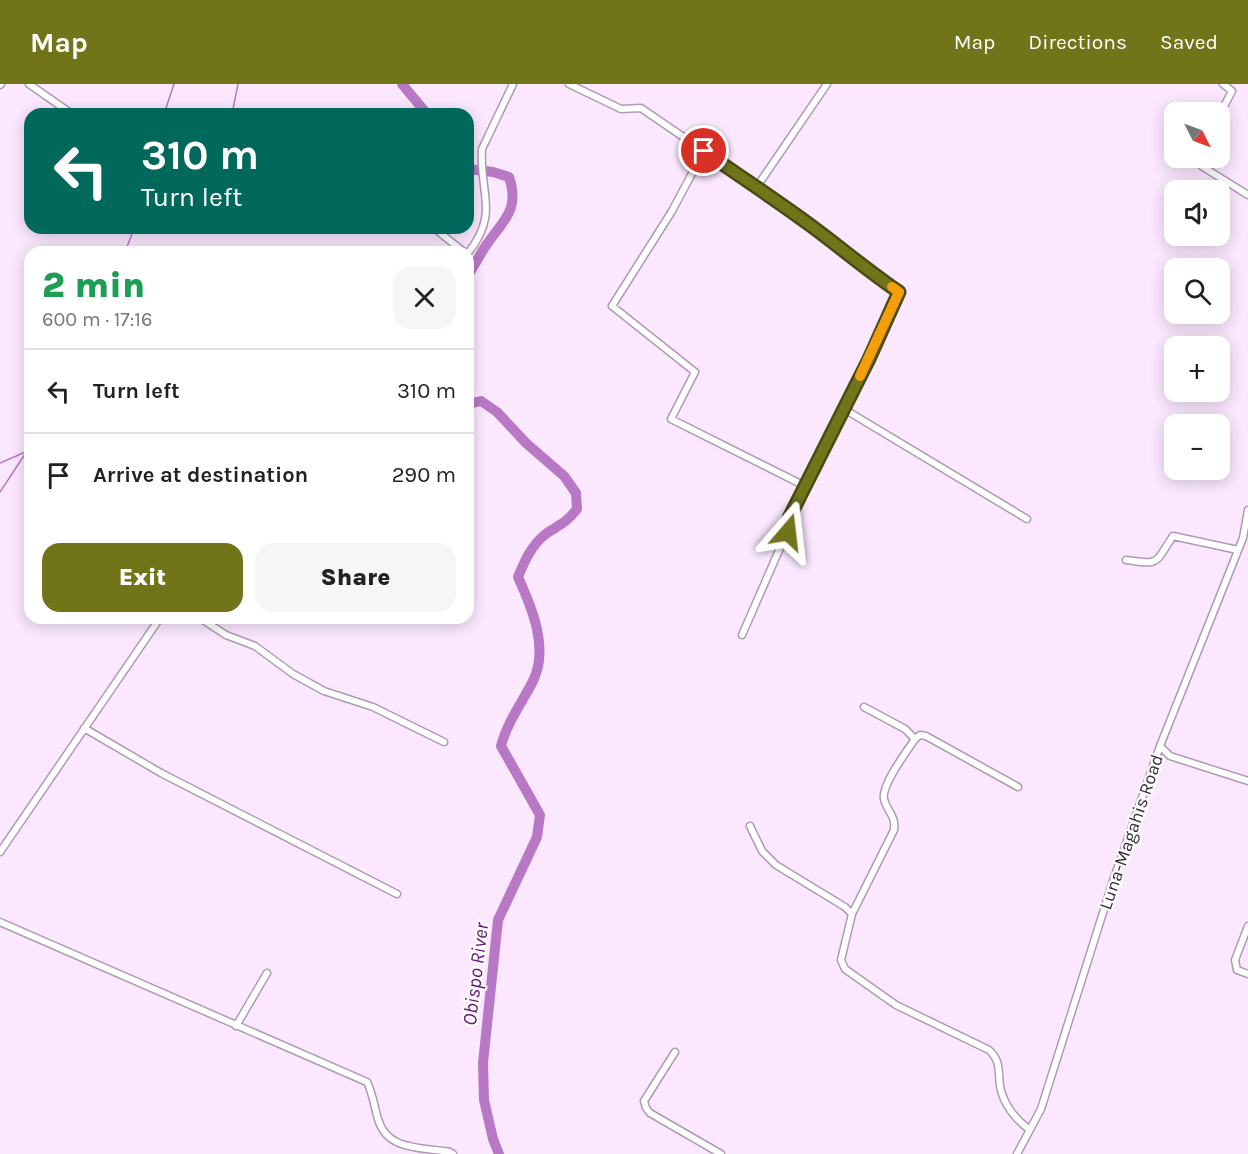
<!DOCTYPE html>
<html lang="en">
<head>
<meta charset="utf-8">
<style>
  :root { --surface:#fff; --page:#f6f6f6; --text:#222; --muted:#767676; --line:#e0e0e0; --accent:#72741a }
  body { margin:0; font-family:Karla,sans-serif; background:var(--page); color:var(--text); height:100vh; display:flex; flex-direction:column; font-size:22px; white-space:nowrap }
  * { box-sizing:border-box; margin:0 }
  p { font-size:20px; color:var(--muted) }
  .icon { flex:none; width:33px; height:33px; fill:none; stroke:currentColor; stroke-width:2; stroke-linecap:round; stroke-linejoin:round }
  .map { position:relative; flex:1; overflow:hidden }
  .details { position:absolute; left:24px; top:162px; width:450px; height:378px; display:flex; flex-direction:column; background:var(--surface); border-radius:18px; box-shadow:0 3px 15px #0003 }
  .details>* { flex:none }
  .top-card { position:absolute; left:24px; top:24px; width:450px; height:126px; border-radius:18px; box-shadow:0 3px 15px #0003; background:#00695c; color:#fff; overflow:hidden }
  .needle { width:39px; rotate:132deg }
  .tools { position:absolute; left:1164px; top:18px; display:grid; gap:12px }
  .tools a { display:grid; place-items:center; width:66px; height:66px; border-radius:12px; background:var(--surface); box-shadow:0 3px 15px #0003; font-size:30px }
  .pin { position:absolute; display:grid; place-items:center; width:51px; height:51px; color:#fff; margin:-26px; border:3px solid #fff; border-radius:50%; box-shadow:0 2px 6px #0007 }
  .me { position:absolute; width:66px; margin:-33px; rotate:17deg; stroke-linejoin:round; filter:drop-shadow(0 0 4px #0008) }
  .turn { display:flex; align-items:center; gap:21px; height:126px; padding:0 18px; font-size:27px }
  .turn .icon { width:78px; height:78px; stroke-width:2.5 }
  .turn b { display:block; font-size:42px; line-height:51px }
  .round { display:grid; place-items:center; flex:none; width:63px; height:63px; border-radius:18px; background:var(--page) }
  .overview { display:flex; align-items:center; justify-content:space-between; height:102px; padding:0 18px }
  h1 { font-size:36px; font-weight:800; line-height:45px; color:#1e9e55 }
  .cta { display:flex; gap:12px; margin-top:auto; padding:12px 18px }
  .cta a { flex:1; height:69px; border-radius:18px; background:var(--accent); color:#fff; font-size:24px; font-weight:800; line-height:69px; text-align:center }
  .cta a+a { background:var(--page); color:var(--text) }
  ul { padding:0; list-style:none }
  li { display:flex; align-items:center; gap:18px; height:84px; padding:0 18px; border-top:2px solid var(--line) }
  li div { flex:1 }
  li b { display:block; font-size:22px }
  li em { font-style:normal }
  header { display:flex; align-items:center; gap:36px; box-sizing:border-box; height:84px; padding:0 30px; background:var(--accent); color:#fff }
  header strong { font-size:28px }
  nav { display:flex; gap:33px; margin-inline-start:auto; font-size:21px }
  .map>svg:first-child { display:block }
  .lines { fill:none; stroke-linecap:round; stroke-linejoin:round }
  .stream { stroke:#b878c5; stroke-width:1.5 }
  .river { stroke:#b878c5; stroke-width:10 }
  .street-casing { stroke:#af99b4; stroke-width:9 }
  .street { stroke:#fff; stroke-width:6 }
  .route-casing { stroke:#4a4b11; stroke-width:15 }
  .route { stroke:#72741a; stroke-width:10 }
  .slow { stroke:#f59e0b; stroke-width:10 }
  .labels { text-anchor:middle; stroke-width:4.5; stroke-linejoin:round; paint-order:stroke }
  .street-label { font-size:18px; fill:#352c37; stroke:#fdfdfd }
  .water-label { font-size:20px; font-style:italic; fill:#661675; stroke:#fdfdfd }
</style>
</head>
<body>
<header>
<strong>Map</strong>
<nav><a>Map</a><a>Directions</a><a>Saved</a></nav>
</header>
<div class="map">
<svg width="1248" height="1070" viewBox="0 0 1248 1070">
  <rect width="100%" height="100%" fill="#fbe8ff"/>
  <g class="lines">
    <path class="stream" d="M164,30L174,0
      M232,30L238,0
      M125,168L132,150L138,144
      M0,379L30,366
      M0,408L27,367"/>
    <path class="river" d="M402,0L427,30
      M468,85L493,88L509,93C520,125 504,136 487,160C480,170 474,182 468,192
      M468,320L481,317L497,328L526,359L564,392L576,409L577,425C566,439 561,440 547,449C532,460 525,476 518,493C532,524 550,566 532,599C521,620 507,639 501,662L540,731L537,753L498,836L483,979L484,1016L493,1055L499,1070"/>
    <g class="street-casing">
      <path id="street" d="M29,0L72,30
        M569,0L621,25L641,24C693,60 745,94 796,131C831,156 863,184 899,208L869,275L844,325L1027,435
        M0,1L1,0
        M1220,30L1232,7L1223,0
        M704,67L672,127L612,222L695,288L671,335L805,402
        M1195,74L1203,83L1248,111
        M756,104L827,0
        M434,144L464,168
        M468,169C500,129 479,109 482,65L513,0
        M468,395V397
        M1126,476C1161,481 1154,480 1173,452L1238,466
        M200,534L226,551L255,562L293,590L324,607L373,623L444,658
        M742,551L787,448L789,434L844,325
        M84,644L161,689L397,810
        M915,655L920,651L926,652L1018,703
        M1160,662L1170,672L1248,697
        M750,742L762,767L776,781L845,823L852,830L841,876L845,885L896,921L989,966C1001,977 998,987 1000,1002C1003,1020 1016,1036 1030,1046
        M0,768L160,534
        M852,830L894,746C896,731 887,728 884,715C881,701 907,667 915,655L905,645L864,623
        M0,838L367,998C373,1010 374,1022 378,1035C387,1067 421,1063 450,1068L453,1070
        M1248,842L1235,876L1237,886L1248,890
        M236,942L267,889
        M675,968L644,1017L646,1024L650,1029L721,1070
        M1017,1070L1041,1025L1113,797L1160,662L1243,454L1248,426"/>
    </g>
    <use href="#street" class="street"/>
  </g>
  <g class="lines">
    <g class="route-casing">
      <path id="route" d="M704,67C739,92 775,115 810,141C840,163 868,187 899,208L869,275L789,434L788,448"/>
    </g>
    <use href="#route" class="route"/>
    <path class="slow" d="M860,292L899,208L892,203"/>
  </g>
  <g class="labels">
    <g class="street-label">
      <text transform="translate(1131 748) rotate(-71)" y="6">Luna-Magahis Road</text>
    </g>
    <g class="water-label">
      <text transform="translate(475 890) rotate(-83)" y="7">Obispo River</text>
    </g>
  </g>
</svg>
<div class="tools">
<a><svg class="needle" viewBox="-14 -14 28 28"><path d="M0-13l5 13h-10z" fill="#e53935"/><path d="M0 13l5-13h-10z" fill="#767676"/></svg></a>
<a><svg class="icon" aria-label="sound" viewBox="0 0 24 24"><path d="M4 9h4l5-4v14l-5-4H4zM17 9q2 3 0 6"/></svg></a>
<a><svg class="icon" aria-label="search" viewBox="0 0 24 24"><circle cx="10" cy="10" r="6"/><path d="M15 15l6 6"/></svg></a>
<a>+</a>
<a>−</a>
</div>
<div class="pin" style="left:704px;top:67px;background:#d93025"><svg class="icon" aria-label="arrive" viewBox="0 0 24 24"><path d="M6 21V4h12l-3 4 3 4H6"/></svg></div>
<svg class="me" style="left:788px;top:448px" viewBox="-20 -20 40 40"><path d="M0-17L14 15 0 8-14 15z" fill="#72741a" stroke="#fff" stroke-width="4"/></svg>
<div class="top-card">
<div class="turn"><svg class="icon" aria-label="left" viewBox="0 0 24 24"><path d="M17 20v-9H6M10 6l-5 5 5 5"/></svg><div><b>310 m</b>Turn left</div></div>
</div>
<section class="details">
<div class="overview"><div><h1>2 min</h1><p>600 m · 17:16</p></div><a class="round"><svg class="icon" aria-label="close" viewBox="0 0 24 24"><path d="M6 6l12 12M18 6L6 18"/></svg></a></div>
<ul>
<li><svg class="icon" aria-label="left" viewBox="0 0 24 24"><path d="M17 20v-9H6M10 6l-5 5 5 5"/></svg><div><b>Turn left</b></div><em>310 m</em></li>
<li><svg class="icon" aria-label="arrive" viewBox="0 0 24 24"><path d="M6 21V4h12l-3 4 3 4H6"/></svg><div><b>Arrive at destination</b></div><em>290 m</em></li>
</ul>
<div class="cta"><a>Exit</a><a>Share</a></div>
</section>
</div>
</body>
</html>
